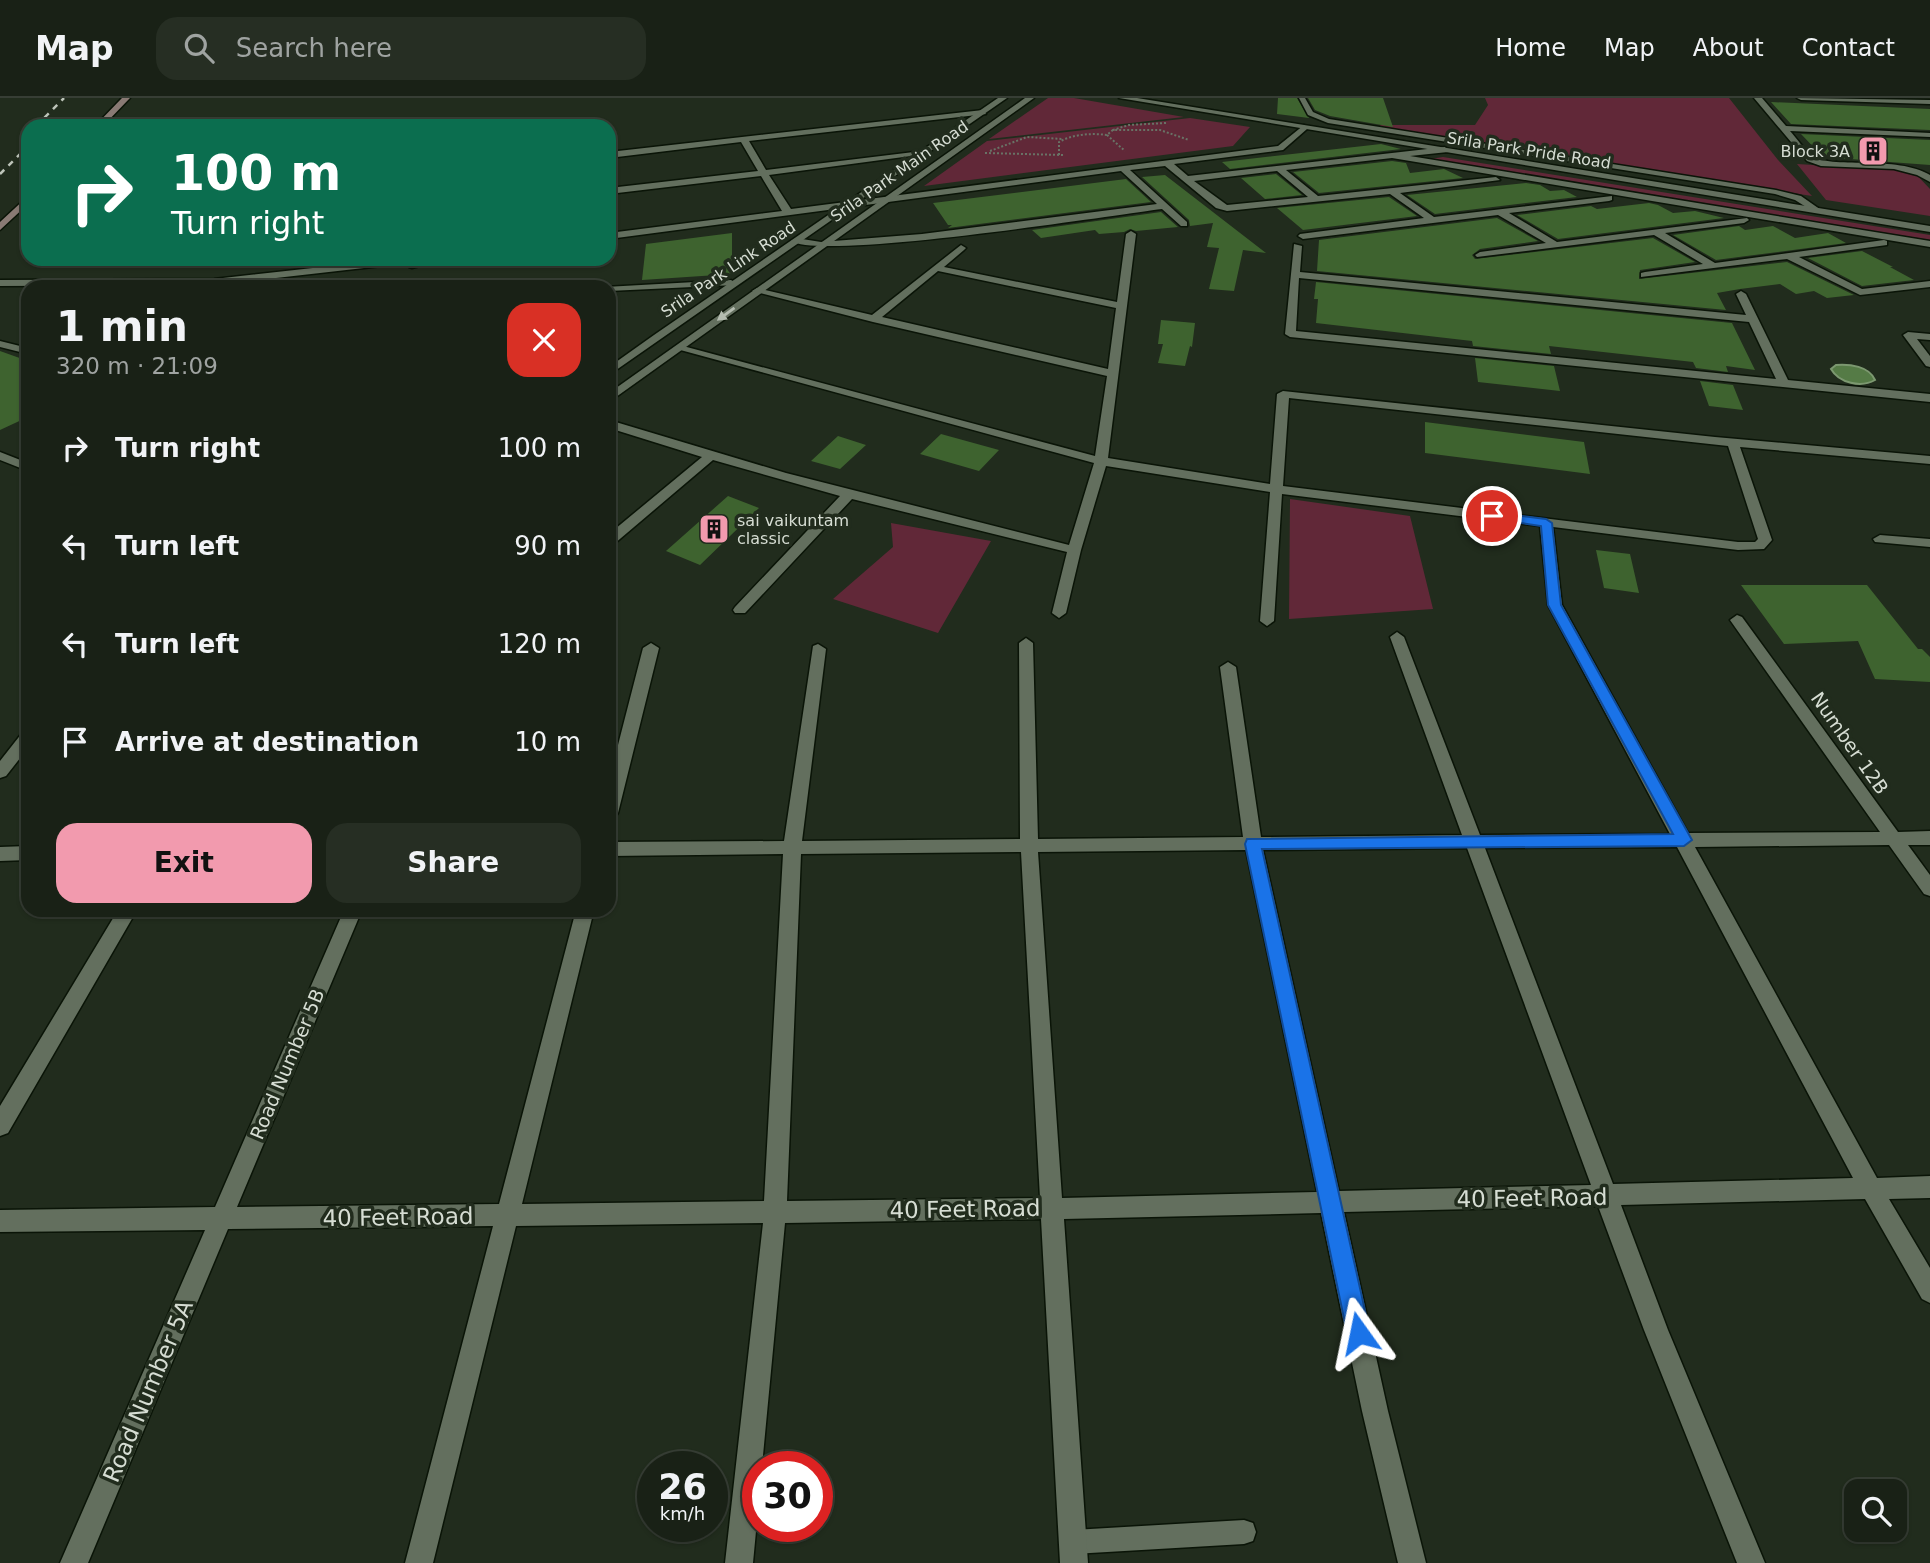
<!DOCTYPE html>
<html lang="en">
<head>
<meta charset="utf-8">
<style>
  :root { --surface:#192116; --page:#262e23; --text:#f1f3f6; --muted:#9fa3a1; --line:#373e35; --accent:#f29aae }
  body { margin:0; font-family:"DejaVu Sans",sans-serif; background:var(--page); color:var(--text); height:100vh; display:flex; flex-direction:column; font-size:26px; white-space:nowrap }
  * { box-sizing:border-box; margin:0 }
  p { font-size:23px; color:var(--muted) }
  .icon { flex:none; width:38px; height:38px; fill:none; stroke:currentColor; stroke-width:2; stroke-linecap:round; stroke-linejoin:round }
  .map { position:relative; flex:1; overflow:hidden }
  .panel { position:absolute; left:21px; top:182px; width:595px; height:637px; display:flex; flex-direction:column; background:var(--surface); border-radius:21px; box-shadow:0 2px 5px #0004,0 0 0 2px var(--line) }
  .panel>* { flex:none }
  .guide { position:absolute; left:21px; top:21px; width:595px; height:147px; border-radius:21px; box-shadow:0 2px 5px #0004,0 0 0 2px var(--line); background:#0b6e4f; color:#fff; overflow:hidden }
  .tools { position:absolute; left:1844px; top:1381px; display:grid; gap:14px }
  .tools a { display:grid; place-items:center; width:63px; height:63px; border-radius:14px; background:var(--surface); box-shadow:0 2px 5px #0004,0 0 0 2px var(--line); font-size:35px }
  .speed { position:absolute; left:637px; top:1353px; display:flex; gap:14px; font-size:35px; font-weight:700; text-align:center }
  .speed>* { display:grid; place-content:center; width:91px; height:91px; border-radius:50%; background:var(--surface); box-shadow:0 2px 5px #0004,0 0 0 2px var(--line); line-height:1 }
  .speed small { font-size:18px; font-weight:400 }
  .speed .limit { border:10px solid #d22; background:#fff; color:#111 }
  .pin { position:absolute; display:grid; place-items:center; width:60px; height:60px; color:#fff; margin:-30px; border:4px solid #fff; border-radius:50%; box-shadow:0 2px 7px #0007 }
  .me { position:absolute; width:77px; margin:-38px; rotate:348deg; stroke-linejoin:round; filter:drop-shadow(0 0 5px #0008) }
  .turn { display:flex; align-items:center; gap:24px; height:147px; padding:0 35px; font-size:32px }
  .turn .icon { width:91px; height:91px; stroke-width:2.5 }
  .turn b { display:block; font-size:49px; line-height:60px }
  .round { display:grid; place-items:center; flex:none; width:74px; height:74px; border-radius:21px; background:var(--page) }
  .head { display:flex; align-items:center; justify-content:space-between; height:119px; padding:0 35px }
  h1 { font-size:42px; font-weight:700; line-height:52px }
  .button { display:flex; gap:14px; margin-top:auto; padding:14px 35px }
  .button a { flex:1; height:80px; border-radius:21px; background:var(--accent); color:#111; font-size:28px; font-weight:700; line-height:80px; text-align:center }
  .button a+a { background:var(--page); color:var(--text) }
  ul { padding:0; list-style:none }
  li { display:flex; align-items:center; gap:21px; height:98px; padding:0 35px }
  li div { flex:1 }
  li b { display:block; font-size:26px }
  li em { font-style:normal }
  header { display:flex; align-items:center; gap:42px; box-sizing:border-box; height:98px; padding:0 35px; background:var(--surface); border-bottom:2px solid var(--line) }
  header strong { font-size:33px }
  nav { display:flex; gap:38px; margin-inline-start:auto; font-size:24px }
  .search { width:490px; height:63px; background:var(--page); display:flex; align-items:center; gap:18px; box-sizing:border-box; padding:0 24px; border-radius:21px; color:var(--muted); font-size:26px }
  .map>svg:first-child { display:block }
  .green { fill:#612838 }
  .water { fill:#557b46; stroke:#7c9870; stroke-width:2 }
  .building { fill:#3e632f }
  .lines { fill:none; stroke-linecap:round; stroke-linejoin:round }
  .service-casing { stroke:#0a1407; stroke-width:3 }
  .minor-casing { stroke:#0a1407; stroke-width:3 }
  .tertiary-casing { stroke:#0a1407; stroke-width:3 }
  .secondary-casing { stroke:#0a1407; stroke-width:3 }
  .path { stroke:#697366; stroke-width:2; stroke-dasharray:2 2; stroke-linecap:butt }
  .service { fill:#636f5e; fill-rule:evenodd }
  .minor { fill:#636f5e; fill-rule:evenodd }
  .tertiary { fill:#636f5e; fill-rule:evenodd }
  .secondary { fill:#897a74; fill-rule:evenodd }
  .rail { stroke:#bdc4b9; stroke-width:2.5; stroke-dasharray:6 6; stroke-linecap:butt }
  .oneway { fill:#b4bcb0 }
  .route { fill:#1a73e8; stroke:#114b97; stroke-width:2 }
  .labels { text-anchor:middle; stroke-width:7; stroke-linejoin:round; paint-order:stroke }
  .far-street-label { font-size:16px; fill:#d6ddd3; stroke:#212c1d }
  .far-poi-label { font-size:16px; fill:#d6ddd3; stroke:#212c1d; text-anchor:end }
  .street-label { font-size:19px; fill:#d6ddd3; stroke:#212c1d }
  .near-street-label { font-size:23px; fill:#d6ddd3; stroke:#212c1d }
</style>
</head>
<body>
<header>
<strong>Map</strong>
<div class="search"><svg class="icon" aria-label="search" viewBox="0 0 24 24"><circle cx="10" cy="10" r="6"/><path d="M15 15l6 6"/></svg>Search here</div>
<nav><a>Home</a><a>Map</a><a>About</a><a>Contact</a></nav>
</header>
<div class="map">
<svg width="1930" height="1465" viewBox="0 0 1930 1465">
  <rect width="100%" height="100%" fill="#212c1d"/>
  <path class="green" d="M1048,0H1074L1184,19L989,41Z
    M1485,0H1729L1778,62L1812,98L1375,31L1381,27H1475L1488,7Z
    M1190,20L1250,29L1233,48L924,88L987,43Z
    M1443,59L1930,137V142L1430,61Z
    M1797,66L1913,73L1930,91V118L1826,102Z
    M1290,401L1410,418L1433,511L1289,521Z
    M891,425L991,443L938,535L833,501L893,449Z"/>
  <path class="water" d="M1836,267C1850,266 1869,268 1875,282C1861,290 1839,285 1831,271Z"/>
  <path class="building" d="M1278,0H1297L1309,20L1277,16Z
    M1308,0H1383L1393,29L1330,18L1315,12Z
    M1771,4L1930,11V32L1791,26Z
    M1801,36L1930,42V67L1823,59Z
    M1381,46L1401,51L1230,71L1222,64Z
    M1392,63L1406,65L1410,75L1444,71L1463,80L1319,95L1293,74Z
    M1276,76L1302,97L1265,101L1241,80Z
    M1165,77L1266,155L1243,152L1234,193L1209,191L1219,150L1207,149L1213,125L1190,128L1189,122L1142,79Z
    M1126,81L1151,104L948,130L952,127H948L933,105Z
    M1526,85L1540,87L1550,93L1564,92L1577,99L1435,116L1407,97Z
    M1389,99L1417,118L1303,132L1277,110Z
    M1649,105L1658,107L1673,115L1695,113L1724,120L1558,141L1517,117L1591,108L1597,111Z
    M1161,114L1178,129L1136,133L1130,131L1124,134L1099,136L1095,132L1041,140L1032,132Z
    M1497,120L1538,143L1480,151L1472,157L1475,161L1653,140L1695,164L1640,172L1639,181L1787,164L1854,197L1827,200L1814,193L1796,196L1780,186L1740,191L1717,195L1726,212L1317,173L1319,142Z
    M1739,128L1745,132L1773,128L1795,140L1828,135L1846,145L1716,162L1673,137Z
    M732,135V176L642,182L646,146Z
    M1862,153L1893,169H1890L1914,182L1862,188L1808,160Z
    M1316,184L1732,225L1755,272L1726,268L1728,274L1696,270L1693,264L1549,248L1551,256L1473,248L1472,243L1316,225L1318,201H1314Z
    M1161,222L1195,225L1192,249L1190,248L1185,268L1158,265L1163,246H1158Z
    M0,253L28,263V319L0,332Z
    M1475,260L1554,268L1560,293L1478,284Z
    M1700,283L1733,287L1743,312L1709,308Z
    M1425,324L1584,344L1590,376L1425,355Z
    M941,336L999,352L979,373L920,356Z
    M838,338L866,347L840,371L811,363Z
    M728,398L759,410L700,467L666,453Z
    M1596,452L1630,456L1639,495L1604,490Z
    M1741,487H1867L1918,551H1922L1930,559V584L1875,581L1858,543L1784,546Z"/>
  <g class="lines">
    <g class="service-casing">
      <path id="service" d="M1299,0H1305L1313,14L1329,21L1776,92L1801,98L1821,112L1814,114L1795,102L1775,96L1328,25L1308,17Z
        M1244,1422L1253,1425L1256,1434L1253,1443L1244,1446L1073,1456L1064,1453L1061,1444L1064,1435L1073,1432Z"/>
    </g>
    <g class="minor-casing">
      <path id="minor" d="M1754,0H1762L1786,28L1930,35V39L1790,33C1797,41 1804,51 1812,58C1828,71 1898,57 1930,77V84L1917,77L1894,71L1821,68L1807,63Z
        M1797,0L1930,2V6L1801,2Z
        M983,12L986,16L749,43L766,72L922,53L926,56L769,77L791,111L1278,48L1304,27L1307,31L1283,52L1174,66L1188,78L1445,49L1448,54L1410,58L1930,143V149L1392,60L1286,72L1318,98L1496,79L1500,82L1400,95L1434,119L1612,98V102L1609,103L1509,115L1557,144L1747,120L1749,122L1744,125L1665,135L1715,165L1884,142L1887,143V147L1799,159L1862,191L1930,183V189L1860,197L1787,161L1641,179V175L1645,174L1703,166L1654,137L1477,159L1475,157L1480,154L1546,145L1498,117L1303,141L1298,138L1300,136L1424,120L1390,96L1227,113L1216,110L1165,68L1130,72L1187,124V128H1181L1162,111C1107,118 823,163 791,143L796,140L821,144L922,136L1157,106L1121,73L609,141V135L782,113L761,78L609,96V90L758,73L741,44L609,60V54ZM1277,73L1308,99L1227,107L1194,83Z
        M1131,133L1136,136L1108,360L1270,386L1277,296L1283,293L1715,339L1930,358V366L1740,349L1772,442L1764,451L1738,452L1553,429L1562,507L1688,735L1880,734L1730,522L1737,517L1742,519L1898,734L1930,733V747H1908L1930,777V798L1924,796L1889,747L1695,749L1877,1080L1930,1078V1100L1889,1101L1930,1170V1205L1922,1201L1865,1101L1621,1107L1668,1232L1765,1465H1737L1644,1232L1598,1108L1344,1114L1388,1313L1426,1465H1398L1362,1313L1321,1115L1064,1121L1088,1465H1060L1041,1121L785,1125L762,1368H758V1412L753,1465H725L763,1125L516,1128L433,1465H405L493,1128L228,1131L88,1465H60L205,1132L0,1134V1112L215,1109L344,812H362L237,1109L499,1106L576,812H594L522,1106L764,1103L783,756L609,758V744L784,743L813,548L818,546L826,551L802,743L1020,741L1019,545L1026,540L1033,545L1038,741L1243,739L1220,569L1228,564L1236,569L1261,739L1462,737L1390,539L1397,534L1404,539L1480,737L1670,736L1548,507L1540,428L1282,396L1274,523L1267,528L1260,523L1270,394L1106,368L1081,452L1066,515L1059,520L1052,515L1067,454L852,401L745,515H735L733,512L735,509L840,398L713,362L614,446L609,447V436L702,359L609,330V322L786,375L1069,447L1094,365L673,250L683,248L1095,358L1107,278L873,224L752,193L757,190L872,217L961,147L966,150L964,152L944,169L1117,204L1126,136ZM938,173L1116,210L1108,271L882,219ZM1289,300L1728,348L1758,441L1755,444H1738L1283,388ZM1677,749L1853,1080L1613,1086L1485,750ZM1467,750L1591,1087L1339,1093L1263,752ZM1246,752L1317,1094L1062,1100L1038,754ZM1021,754L1040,1100L787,1103L801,756Z
        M1294,146L1302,148L1300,174L1746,217L1736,196L1741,193L1746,196L1788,282L1930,296V304L1290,239L1285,236ZM1299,180L1749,224L1776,281L1296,233Z
        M394,161H448L412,170L409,169L408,165L214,187L0,188V182L214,181Z
        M731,182L736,185L735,187L609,193V189H605Z
        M1908,234L1930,236V242L1917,241L1930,258V269L1926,268L1903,237Z
        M0,243L28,250V256L0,249Z
        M0,354L28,365V373L0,362Z
        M1880,437L1930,441V449L1875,444L1873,441Z
        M651,545L659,550L618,715L615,719L609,721V682L643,550Z
        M28,633V650L6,678L0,680V663L22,635Z
        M28,748V762L0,763V749Z
        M118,812H137L8,1035L0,1038V1008Z"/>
    </g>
    <g class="tertiary-casing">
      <path id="tertiary" d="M998,0H1007L609,277V269L654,237Z
        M1025,0H1034L609,304V295Z
        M1119,0H1137L1930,128V134Z"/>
    </g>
    <g class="secondary-casing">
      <path id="secondary" d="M122,0H130L103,28H95Z
        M28,98V106L0,132V124Z"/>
    </g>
    <path class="path" d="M1166,25L1129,27L1113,32H1160L1189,42
      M1107,37L1125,53
      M990,53L1027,39L1063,41
      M985,55L1063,57
      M1059,57V44C1073,36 1092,35 1107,37L1113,32"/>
    <use href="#service" class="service"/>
    <use href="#minor" class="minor"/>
    <use href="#tertiary" class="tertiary"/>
    <use href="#secondary" class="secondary"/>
    <path class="rail" d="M36,28L64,0
      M0,76L28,48"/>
  </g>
  <defs><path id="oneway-solid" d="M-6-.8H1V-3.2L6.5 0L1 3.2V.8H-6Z" transform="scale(1.75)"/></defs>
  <use class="oneway" href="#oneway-solid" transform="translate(726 216) rotate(144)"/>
  <path class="route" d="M1492,414L1546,421L1552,425L1561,507L1692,742L1684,748L1262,751L1370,1235L1366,1243L1359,1246L1351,1243L1347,1235L1245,746L1247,741L1673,736L1548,507L1541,428L1488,420V415Z"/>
  <defs>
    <g id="building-square" transform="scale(1.575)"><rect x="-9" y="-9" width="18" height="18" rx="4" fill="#f29aae" stroke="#212c1d"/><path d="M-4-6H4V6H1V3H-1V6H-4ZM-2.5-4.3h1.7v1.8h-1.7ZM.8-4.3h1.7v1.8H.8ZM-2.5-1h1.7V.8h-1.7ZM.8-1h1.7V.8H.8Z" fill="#111"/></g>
  </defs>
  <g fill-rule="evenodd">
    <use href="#building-square" x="1873" y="53"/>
    <use href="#building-square" x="714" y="431"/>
  </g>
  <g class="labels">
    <g class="far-street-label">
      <text transform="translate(1529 52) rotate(9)" y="6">Srila Park Pride Road</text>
      <text transform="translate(899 73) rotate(-35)" y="6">Srila Park Main Road</text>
      <text transform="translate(728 171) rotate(-34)" y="6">Srila Park Link Road</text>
    </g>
    <g class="far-poi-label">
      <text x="1850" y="59">Block 3A</text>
      <text x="737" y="428" text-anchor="start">sai vaikuntam<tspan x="737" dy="18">classic</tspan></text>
    </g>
    <g class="street-label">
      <text transform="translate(1850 645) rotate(55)" y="7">Number 12B</text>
      <text transform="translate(287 966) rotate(-67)" y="7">Road Number 5B</text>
    </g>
    <g class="near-street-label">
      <text transform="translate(1532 1100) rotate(-1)" y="8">40 Feet Road</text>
      <text transform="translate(965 1111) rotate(-1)" y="8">40 Feet Road</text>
      <text transform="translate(398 1119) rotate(-1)" y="8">40 Feet Road</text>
      <text transform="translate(148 1293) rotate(-67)" y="8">Road Number 5A</text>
    </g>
  </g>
</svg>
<div class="tools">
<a><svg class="icon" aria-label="search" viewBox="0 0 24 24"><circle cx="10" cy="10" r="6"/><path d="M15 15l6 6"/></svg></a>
</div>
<div class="speed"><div>26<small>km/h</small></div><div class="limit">30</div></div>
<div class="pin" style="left:1492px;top:418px;background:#d93025"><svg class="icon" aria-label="arrive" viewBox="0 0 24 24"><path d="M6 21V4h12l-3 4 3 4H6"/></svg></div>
<svg class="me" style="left:1359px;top:1235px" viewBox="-20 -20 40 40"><path d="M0-17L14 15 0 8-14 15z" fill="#1a73e8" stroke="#fff" stroke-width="4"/></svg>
<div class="guide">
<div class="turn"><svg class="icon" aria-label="right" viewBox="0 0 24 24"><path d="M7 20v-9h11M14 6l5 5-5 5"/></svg><div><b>100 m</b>Turn right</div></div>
</div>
<section class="panel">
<div class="head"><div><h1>1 min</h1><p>320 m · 21:09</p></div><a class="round" style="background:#d93025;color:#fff"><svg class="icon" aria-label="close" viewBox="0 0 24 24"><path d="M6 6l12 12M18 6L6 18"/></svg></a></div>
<ul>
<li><svg class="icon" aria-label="right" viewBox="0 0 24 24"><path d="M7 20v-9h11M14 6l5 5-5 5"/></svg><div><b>Turn right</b></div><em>100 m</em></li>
<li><svg class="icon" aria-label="left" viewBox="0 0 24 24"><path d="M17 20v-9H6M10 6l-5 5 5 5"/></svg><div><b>Turn left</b></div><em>90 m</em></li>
<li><svg class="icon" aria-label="left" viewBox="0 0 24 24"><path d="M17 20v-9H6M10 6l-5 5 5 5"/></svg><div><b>Turn left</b></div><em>120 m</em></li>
<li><svg class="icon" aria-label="arrive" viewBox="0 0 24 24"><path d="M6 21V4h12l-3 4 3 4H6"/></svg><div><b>Arrive at destination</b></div><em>10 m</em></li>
</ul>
<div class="button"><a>Exit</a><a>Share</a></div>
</section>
</div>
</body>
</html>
